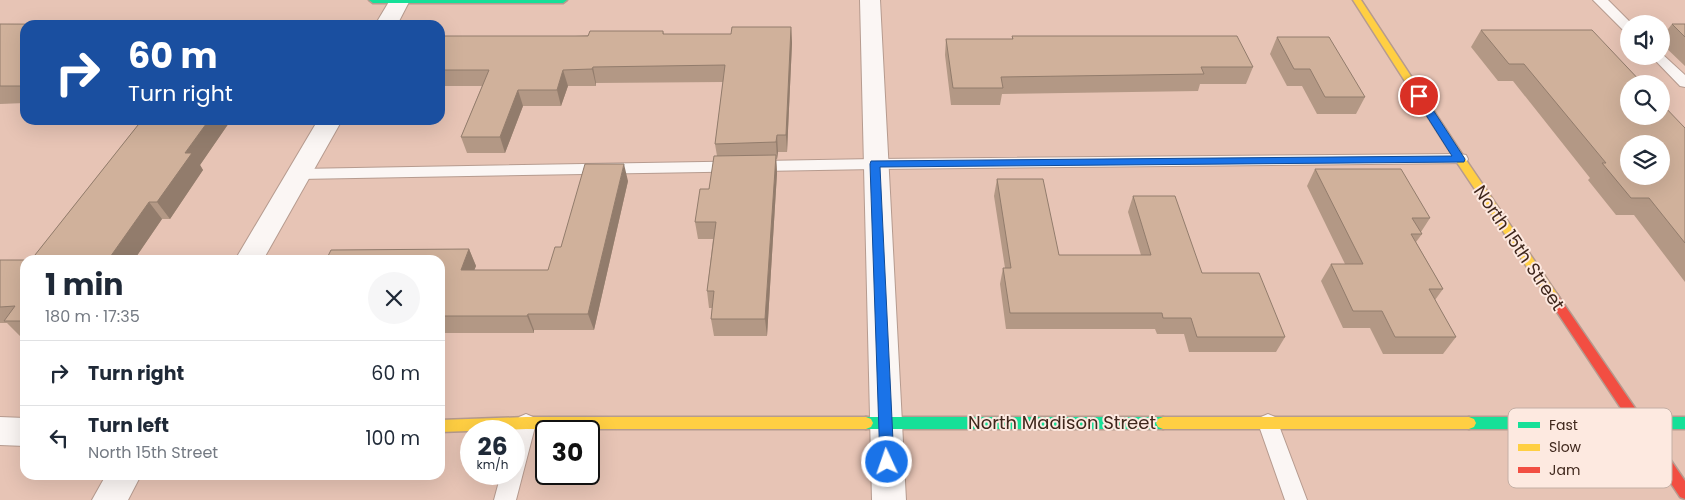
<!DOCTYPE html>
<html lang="en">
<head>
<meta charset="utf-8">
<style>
  :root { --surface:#fff; --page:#f6f6f7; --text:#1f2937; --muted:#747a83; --line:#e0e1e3 }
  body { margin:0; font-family:Poppins,sans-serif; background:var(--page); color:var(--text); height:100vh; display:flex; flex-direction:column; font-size:19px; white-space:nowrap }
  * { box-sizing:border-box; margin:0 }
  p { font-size:16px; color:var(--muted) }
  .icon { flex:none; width:28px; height:28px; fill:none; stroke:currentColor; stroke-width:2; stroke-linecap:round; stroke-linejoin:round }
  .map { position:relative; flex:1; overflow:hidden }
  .panel { position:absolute; left:20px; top:255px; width:425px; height:225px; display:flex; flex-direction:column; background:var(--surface); border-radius:15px; box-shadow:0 5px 20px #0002 }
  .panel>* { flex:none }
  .top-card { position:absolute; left:20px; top:20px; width:425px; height:105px; border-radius:15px; box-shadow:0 5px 20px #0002; background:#1a4fa0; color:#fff; overflow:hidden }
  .buttons { position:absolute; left:1620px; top:15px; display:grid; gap:10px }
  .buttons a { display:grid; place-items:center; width:50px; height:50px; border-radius:50%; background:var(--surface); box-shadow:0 5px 20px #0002; font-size:25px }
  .speed { position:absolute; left:460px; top:420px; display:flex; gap:10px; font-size:25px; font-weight:700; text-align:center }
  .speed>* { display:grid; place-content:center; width:65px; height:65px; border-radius:50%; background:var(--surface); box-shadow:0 5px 20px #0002; line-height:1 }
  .speed small { font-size:12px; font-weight:400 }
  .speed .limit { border:2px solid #111; border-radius:8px; background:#fff; color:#111 }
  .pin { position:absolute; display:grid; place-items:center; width:42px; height:42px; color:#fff; margin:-21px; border:2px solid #fff; border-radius:50%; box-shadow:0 1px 5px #0007 }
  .me { position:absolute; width:55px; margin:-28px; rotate:357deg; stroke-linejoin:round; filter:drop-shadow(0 0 4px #0008) }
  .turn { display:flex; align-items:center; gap:18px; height:105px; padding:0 25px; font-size:22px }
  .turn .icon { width:65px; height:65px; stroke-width:2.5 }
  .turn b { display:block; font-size:35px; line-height:42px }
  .round { display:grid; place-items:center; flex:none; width:52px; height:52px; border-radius:26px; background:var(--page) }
  .summary { display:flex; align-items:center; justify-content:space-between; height:85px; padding:0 25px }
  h1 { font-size:30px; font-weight:700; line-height:38px }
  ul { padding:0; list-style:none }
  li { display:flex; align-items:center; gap:15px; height:65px; padding:0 25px; border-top:1px solid var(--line) }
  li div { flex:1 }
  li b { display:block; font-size:19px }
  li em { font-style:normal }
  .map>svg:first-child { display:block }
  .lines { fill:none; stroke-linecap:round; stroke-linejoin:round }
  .lane-casing { stroke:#b69b8f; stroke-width:2 }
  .street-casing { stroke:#b69b8f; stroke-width:2 }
  .fast-casing { stroke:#b69b8f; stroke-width:3 }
  .slow-casing { stroke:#b69b8f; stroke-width:3 }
  .jam-casing { stroke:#b69b8f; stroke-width:3 }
  .lane { fill:#fbf6f4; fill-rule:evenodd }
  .street { fill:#fbf6f4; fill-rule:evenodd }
  .fast { fill:#16e098; fill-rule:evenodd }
  .slow { fill:#ffcf43; fill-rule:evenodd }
  .jam { fill:#f24e42; fill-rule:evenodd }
  .wall { fill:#b39885 }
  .shaded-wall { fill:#927c6c }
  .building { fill:#d0b19b; stroke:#927c6c; fill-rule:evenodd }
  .route { fill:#1a73e8; stroke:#114b97 }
  .labels { text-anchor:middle; stroke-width:4; stroke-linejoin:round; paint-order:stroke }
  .street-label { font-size:18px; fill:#3f271c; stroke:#fde9e0 }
  .key { fill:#fde9e0; stroke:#c4afa5; stroke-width:1 }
  .key-label { font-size:14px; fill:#3f271c }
</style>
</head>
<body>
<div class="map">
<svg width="1685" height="500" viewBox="0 0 1685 500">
  <rect width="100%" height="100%" fill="#e7c4b5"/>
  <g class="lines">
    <g class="lane-casing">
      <path id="lane" d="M1593,0H1608L1632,24H1629V32L1624,31Z
        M1661,53L1685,75V87L1680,86L1651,56H1661Z
        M1460,154L1466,155L1468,159L1466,163L875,169L299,179L293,178L291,174L293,170L299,169L875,159Z
        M526,414L533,417L536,423L516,500H494L501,474H514L513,431L519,417Z
        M1268,414L1275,417L1278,423L1307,500H1285L1258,423L1261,417Z"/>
    </g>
    <g class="street-casing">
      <path id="street" d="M390,0H410L397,25H375Z
        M860,0H880L906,500H872Z
        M318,120H342L263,260H235Z
        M0,417L25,418V446L0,445Z
        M106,475H141L128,500H92Z"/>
    </g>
    <g class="fast-casing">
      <path id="fast" d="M369,0H567L563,3H373Z
        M866,417H1163L1168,419L1170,423L1168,427L1163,429H866L861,427L859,423L861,419Z
        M1469,417H1685V429H1469L1464,427L1462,423L1464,419Z"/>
    </g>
    <g class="slow-casing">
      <path id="slow" d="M1353,0H1361L1464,157L1557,294L1559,297L1557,300H1549L1456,161Z
        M526,417H866L871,419L873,423L871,427L866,429H526L440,432V420Z
        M1163,417H1469L1474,419L1476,423L1474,427L1469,429H1163L1158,427L1156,423L1158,419Z"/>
    </g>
    <g class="jam-casing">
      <path id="jam" d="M1553,292L1557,294L1685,481V499L1680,497L1549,300L1547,297L1549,294Z"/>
    </g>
    <use href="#lane" class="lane"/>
    <use href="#street" class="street"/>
    <use href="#fast" class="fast"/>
    <use href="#slow" class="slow"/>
    <use href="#jam" class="jam"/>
  </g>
  <path class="wall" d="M0,24L25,25V103L0,104Z
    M1672,24H1685V66L1661,43V38Z
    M791,27L792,43L787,152H778L777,159H776L777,173L767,336H714L711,319L712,308H709L707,291L713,239H698L695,222L709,189L717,156L715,144L723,82L596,83V86H568L561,106H523L505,153H467L461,137L482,86H440V36H575L663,31L664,34H731Z
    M1481,30L1685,128V282L1634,215H1616L1588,180L1590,178L1513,81H1498L1471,47Z
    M1012,36L1253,67L1246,84H1200L1198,91L1002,94L1000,105H951L945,55L946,39H1012Z
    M1277,37L1365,97L1356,114H1317L1302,86H1287L1270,54Z
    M142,120H231L200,165L203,170L170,219H162L134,260H25V337H21L7,323H0V260H31Z
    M1315,169L1430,218L1421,232L1422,234L1416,242L1443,289L1435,300L1456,337L1443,354H1383L1370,328H1343L1321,281L1331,264H1345L1307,186Z
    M997,179L1059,255H1141L1128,212L1133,196L1202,273L1285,337L1276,352H1189L1184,334H1157L1155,329H1006L1000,284L1003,268H1005L994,196Z
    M628,181L594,330H534V333H440V260L469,249L476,266L474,270H548L561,247Z"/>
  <path class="shaded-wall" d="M791,27L792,43L787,152L786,135Z
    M593,67L596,83V86L592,69Z
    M563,70L568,86L561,106L557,90Z
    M518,90L523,106L505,153L500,137Z
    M209,120H231L200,165L203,170L170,219L157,202L185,153Z
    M777,135L778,152L777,159L776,142Z
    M776,155L777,173L767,336L765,319Z
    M624,164L628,181L594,330L588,314Z
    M149,202L162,219L134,260H108Z
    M469,249L476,266L468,286L461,270Z
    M528,314L534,330V333L527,316Z"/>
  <path class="building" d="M0,24L257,25H25V86H0Z
    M1672,24H1685V37Z
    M732,27H791L786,135H777L776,142L715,144L725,65L593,67L592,69L563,70L557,90H518L500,137H461L489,70H440V36H588L590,31H663V34H731Z
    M1481,30H1592L1643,84H1629V116H1661V103L1685,128V243L1649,198H1631L1602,163H1606L1524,64H1509ZM1629,144H1661V176H1629Z
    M1012,36H1237L1253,67H1201L1204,74L1001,77L1003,88H953L946,39H1013Z
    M1277,37H1329L1365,97H1325L1310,69H1294Z
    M142,120H209L185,153H192L157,202H149L108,260H25V321H4L15,306L0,307V260H31Z
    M776,155L765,319H711L714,291H707L716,222H695L700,189H709L714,156Z
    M585,164H624L588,314H528L527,316H440V260H326L331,250L469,249L461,270H548L555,247H561Z
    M1315,169H1401L1430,218H1412L1422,234H1411L1443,289H1429L1456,337H1395L1382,311H1353L1331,264H1363Z
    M997,179H1043L1059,255H1151L1133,196H1175L1202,273H1259L1285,337H1197L1191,318H1163L1162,313H1010L1003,268H1011Z"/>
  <path class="route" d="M1415,93H1422L1465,159L1464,162L880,167L894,462L892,466L887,468L882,466L880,462L870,164L871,161L1452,156L1414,96Z"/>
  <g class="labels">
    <g class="street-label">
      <text transform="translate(1519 248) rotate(56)" y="6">North 15th Street</text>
      <text x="1062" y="429">North Madison Street</text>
    </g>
  </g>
  <rect x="1508" y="408" width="164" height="80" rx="8" class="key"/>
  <rect x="1518" y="422" width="22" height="6" fill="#16e098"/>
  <rect x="1518" y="444" width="22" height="7" fill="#ffcf43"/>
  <rect x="1518" y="467" width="22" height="6" fill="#f24e42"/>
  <g class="key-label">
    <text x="1549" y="430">Fast</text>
    <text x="1549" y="452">Slow</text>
    <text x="1549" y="475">Jam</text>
  </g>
</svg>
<div class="buttons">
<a><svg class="icon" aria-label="sound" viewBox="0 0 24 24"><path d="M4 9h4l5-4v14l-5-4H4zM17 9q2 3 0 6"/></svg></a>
<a><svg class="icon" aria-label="search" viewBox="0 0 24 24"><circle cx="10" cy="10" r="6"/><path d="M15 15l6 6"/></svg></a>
<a><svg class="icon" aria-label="layers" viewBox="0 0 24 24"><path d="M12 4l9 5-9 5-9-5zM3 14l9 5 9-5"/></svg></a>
</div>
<div class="speed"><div>26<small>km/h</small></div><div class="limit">30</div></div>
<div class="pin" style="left:1419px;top:96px;background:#d93025"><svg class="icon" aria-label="arrive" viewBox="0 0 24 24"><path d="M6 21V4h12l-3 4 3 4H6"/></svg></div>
<svg class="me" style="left:887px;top:462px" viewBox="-20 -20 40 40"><circle r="17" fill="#1a73e8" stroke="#fff" stroke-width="3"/><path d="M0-11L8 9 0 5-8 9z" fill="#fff"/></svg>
<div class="top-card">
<div class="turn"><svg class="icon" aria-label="right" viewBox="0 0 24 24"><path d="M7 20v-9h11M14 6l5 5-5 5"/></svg><div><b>60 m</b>Turn right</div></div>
</div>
<section class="panel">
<div class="summary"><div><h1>1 min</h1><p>180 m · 17:35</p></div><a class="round"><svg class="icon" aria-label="close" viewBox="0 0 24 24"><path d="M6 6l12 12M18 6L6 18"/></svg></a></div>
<ul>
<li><svg class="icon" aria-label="right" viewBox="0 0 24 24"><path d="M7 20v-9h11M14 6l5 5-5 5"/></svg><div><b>Turn right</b></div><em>60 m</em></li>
<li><svg class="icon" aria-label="left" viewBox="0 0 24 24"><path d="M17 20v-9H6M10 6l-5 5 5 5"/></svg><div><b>Turn left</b><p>North 15th Street</p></div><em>100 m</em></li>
</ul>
</section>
</div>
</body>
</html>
